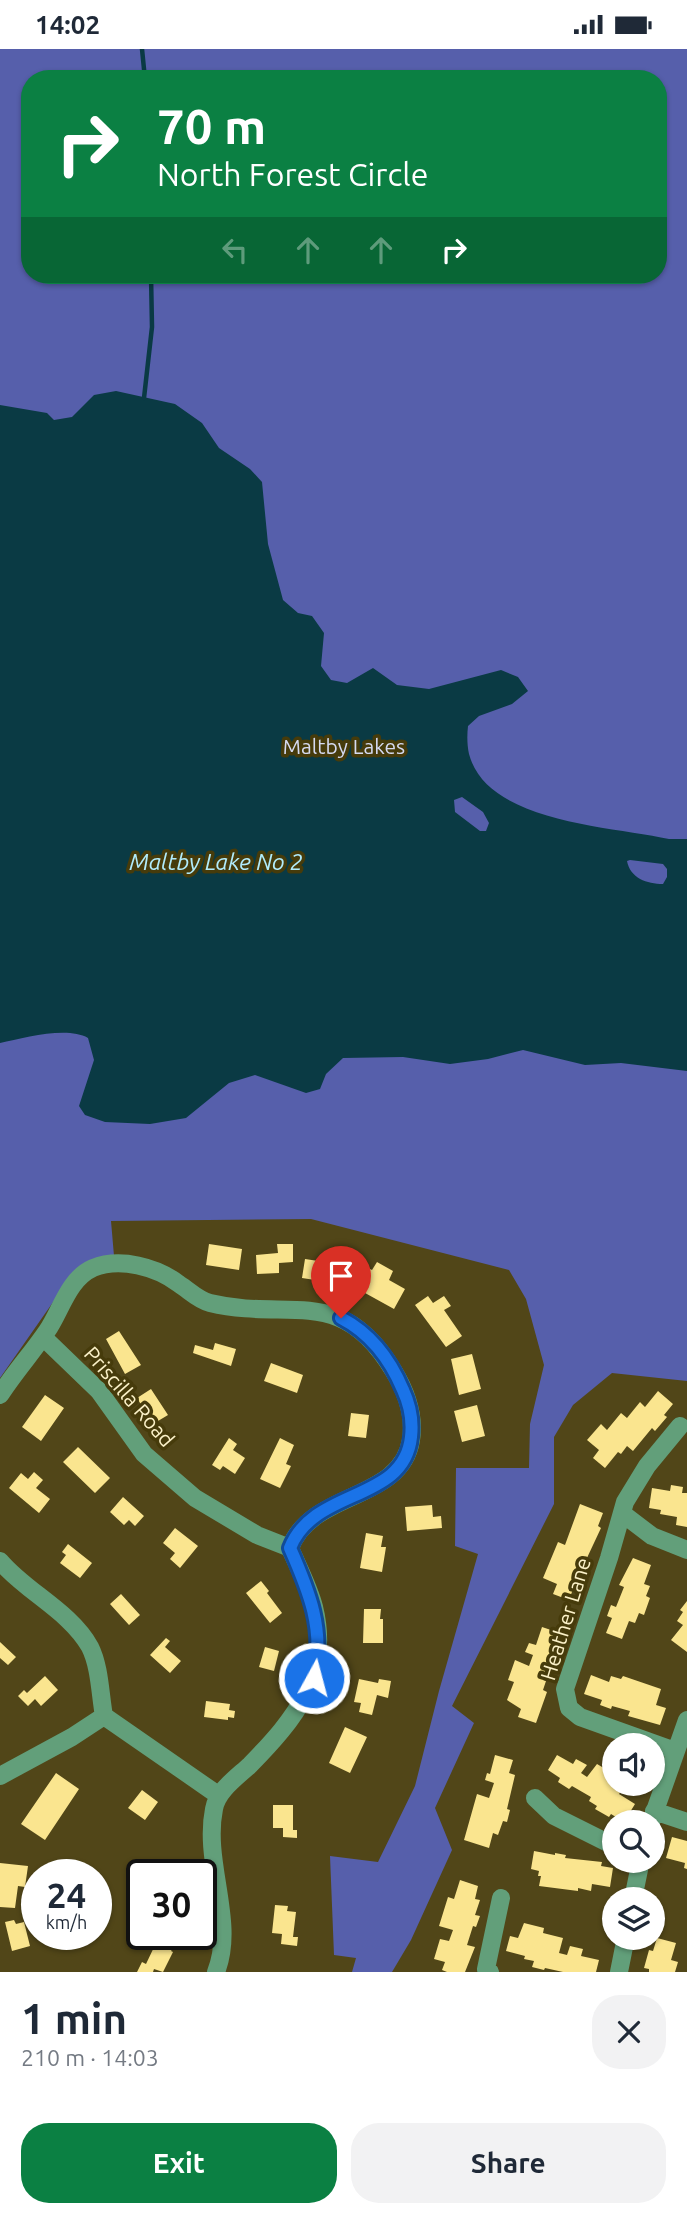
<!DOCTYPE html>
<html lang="en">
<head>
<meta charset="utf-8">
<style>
  :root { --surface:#fff; --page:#f2f2f3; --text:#1f2937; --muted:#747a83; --accent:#0b8043 }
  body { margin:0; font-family:Ubuntu,sans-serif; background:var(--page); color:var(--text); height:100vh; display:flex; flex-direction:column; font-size:26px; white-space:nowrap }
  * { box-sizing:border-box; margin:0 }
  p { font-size:23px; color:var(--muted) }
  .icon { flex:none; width:38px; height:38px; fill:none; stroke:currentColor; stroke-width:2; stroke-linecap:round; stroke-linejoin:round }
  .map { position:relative; height:1923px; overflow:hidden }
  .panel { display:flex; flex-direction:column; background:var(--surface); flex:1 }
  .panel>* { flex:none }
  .banner { position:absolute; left:21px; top:21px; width:646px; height:214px; border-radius:28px; box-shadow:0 2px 5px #0004; background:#0b8043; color:#fff; overflow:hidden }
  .fabs { position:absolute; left:602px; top:1684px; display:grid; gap:14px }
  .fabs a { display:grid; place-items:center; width:63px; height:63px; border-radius:50%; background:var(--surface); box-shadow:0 2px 5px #0004; font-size:35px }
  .speed { position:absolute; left:21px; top:1810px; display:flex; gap:14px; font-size:35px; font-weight:700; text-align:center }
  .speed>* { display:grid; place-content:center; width:91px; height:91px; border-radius:50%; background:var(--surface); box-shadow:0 2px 5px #0004; line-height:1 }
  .speed small { font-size:18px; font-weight:400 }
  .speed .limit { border:4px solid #111; border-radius:10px; background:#fff; color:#111 }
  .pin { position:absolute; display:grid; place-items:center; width:60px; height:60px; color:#fff; margin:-72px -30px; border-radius:50% 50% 50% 0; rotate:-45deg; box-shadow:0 0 7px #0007 }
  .pin .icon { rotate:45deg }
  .me { position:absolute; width:77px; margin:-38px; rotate:7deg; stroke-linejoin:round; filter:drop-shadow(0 0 5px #0008) }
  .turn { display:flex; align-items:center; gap:24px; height:147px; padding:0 21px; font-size:32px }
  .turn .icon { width:91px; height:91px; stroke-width:2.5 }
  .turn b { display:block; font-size:49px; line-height:60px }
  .lanes { display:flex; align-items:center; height:66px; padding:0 21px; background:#0003; justify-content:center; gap:35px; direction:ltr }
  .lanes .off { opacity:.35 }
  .round { display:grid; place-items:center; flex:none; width:74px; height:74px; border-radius:28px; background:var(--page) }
  .summary { display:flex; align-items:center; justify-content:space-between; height:119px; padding:0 21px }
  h1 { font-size:42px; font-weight:600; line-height:52px }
  .cta { display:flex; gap:14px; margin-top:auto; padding:14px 21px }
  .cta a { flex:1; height:80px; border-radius:28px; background:var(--accent); color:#fff; font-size:28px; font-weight:600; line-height:80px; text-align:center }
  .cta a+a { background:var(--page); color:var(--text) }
  .status { display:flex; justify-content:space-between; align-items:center; height:49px; padding:0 35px; background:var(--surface); direction:ltr }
  .status svg { height:19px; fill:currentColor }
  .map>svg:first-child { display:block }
  .green { fill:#565fab; fill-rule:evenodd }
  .water { fill:#0a3a44; fill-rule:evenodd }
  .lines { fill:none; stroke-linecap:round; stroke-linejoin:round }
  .stream { stroke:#0a3a44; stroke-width:4.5 }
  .building { fill:#fae58f }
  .minor { stroke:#629f7a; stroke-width:18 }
  .route-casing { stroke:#114b97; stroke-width:18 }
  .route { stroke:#1a73e8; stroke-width:12 }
  .labels { text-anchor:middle; stroke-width:7; stroke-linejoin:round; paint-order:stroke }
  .park-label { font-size:21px; fill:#d5daf1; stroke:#463b0b }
  .street-label { font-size:21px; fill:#fbf1c8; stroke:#463b0b }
  .water-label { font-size:23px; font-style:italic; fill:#b1ecfc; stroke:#463b0b }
</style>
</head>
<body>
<div class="status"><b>14:02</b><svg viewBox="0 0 49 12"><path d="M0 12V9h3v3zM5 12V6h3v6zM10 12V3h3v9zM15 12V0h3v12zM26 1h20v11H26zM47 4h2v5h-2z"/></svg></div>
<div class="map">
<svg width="687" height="1923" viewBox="0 0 687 1923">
  <rect width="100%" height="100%" fill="#514618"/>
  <path class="green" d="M0,0H687V1332L612,1324L573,1356L554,1388V1455L452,1657L474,1674L435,1759L452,1801L411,1891L392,1923H352L356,1909L334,1906L330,1807L378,1813L415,1737L439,1642L478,1505L455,1497L456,1419H529L530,1375L544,1316L526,1250L509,1221L311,1170L111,1172L114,1207L72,1226L0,1329ZM30,30H658V226H30Z"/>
  <path class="water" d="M116,342L175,355L202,374L219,399L250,420L262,433L268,495L283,551L298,564L312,567L324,584L321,617L331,631L347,634L373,619L397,636L429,640L501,621L518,628L528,642L512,655L479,667L468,677C467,686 467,696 469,705C487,774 611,777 669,790H687V1022L621,1014L585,1016L523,1001L488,1010L450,1015L403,1008L343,1009L326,1025L320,1040L306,1044L255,1026L229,1034L186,1069L150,1075L105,1073L85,1066L79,1057L94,1011L88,989C67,977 24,989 0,994V356L47,364L54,371L72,368L94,346ZM462,748L483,763L489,774L486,782H480L455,763L454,751ZM630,811L663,815L667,820V828L663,835C647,835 630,829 627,812Z"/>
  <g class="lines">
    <path class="stream" d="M142,0L145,30
      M144,349L152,278L151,226"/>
  </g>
  <path class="building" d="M209,1195L242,1200L239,1221L206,1216Z
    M277,1195H293V1213L279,1214V1224L257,1225L256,1206L278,1204Z
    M305,1210L345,1216L341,1235L302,1229Z
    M377,1213L393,1222L389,1231L405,1240L394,1260L356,1239L368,1219L372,1221Z
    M428,1247L433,1254L444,1247L451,1257L444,1261L462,1287L446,1298L415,1256Z
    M119,1282L141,1316L125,1325L106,1290Z
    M215,1294L236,1300L231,1317L193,1304L195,1296L213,1301Z
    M472,1305L481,1340L459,1346L451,1310Z
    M271,1314L303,1326L297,1344L264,1332Z
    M151,1340L168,1366L153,1375L137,1349Z
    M658,1342L673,1355L664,1366L667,1368L655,1382L652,1379L633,1402L627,1397L621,1405L618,1403L605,1419L593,1409L599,1401L587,1391L601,1375L607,1381L621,1364L627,1369L640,1353L645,1358Z
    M45,1346L64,1359L41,1392L22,1378Z
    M477,1356L485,1387L462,1393L454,1362Z
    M351,1364L369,1366L366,1389L348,1387Z
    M229,1389L237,1395L233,1401L245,1409L235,1425L223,1417L220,1421L212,1416Z
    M280,1389L294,1396L286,1415L291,1417L280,1439L260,1430Z
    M78,1398L110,1429L95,1444L63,1413Z
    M34,1423L43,1431L36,1439L50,1450L39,1464L9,1439L21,1424L28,1430Z
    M671,1436L683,1438L682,1444H687V1478L676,1476L677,1468L660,1465L661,1461L649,1459L652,1439L670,1442Z
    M123,1448L144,1467L135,1477L129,1471L124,1476L110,1463Z
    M580,1455L603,1464L598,1477L601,1479L586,1511L590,1513L582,1534L576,1532L569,1551L553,1545L557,1535L543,1529L558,1493L565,1496Z
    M432,1456L433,1468L441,1467L442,1479L407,1482L405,1458Z
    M175,1479L198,1497L180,1519L170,1510L175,1504L163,1494Z
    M366,1484L383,1487L381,1498H386L382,1523L360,1519Z
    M68,1495L92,1514L80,1529L60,1514L66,1506L62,1503Z
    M633,1509L651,1516L644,1535L650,1537L646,1547L650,1549L644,1566L639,1564L635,1574L629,1572L622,1590L606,1584L612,1569L607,1567L611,1556L616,1558L624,1538L619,1536Z
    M261,1532L269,1542L267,1544L282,1564L270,1574L246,1544Z
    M121,1545L140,1566L129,1576L110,1555Z
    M687,1552V1603L671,1591L683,1576L677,1572L683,1563L680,1561Z
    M364,1560H381L380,1570H383V1594H363Z
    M542,1578L560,1584L554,1598L560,1600L554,1615L550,1613L543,1631L546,1632L543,1641L547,1643L536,1674L518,1668L521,1660L507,1651L514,1633L508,1631L515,1611L529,1617L533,1606L525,1603L529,1594L536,1596Z
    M166,1589L170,1592L165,1598L181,1612L170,1624L150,1606Z
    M0,1593L16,1608L8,1616L0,1609Z
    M265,1598L279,1602L274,1622L259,1618Z
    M591,1626L609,1633L611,1627L621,1630L623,1627L661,1640L656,1656L666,1659L660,1676L628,1667L630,1662L612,1657L611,1660L600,1656L602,1651L584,1645Z
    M45,1627L58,1641L41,1657L35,1650L28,1657L18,1647L24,1641L27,1644Z
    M359,1630L378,1634L379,1630L391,1632L388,1649L377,1646L372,1666L359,1663L361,1654L354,1653Z
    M206,1652L230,1655L229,1661L235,1662L234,1669L228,1668V1671L204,1668Z
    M345,1678L367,1688L350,1724L329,1714Z
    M495,1706L513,1711L509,1724L515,1726L507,1760L510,1761L507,1773L503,1772L498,1786L493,1784L489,1799L464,1791L477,1745L489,1749L494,1734L485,1731L487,1724L490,1725Z
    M557,1706L573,1715L576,1710L587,1716L581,1724L587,1728L597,1715L614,1725V1734L623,1739L619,1745L635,1755L624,1773L611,1765L609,1768L595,1760L597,1757L589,1752L591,1748L572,1737L569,1740L558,1733L560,1729L548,1721Z
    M56,1724L79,1740L45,1791L21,1775Z
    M142,1741L158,1753L145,1771L128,1759Z
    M273,1756H293V1781H297V1789L283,1788V1779H273Z
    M672,1788L687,1792V1820L684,1819L685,1814L666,1809Z
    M534,1802L555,1806V1804L566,1806L565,1809L602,1813L601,1817L613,1819L610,1838L592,1835L591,1842L578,1839V1842L539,1837L541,1827H538L539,1822L531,1820Z
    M0,1814L28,1817L25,1838L18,1837L15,1859L0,1858Z
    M460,1831L478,1837L475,1850L480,1851L475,1866L480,1867L476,1878L473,1877L467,1896L475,1898L465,1923H447L442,1921L445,1913L434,1910L440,1890L449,1892L453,1881L439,1877L448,1848L454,1850Z
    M275,1856L288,1857L287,1862L296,1863L293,1888H298L297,1897L281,1895L282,1885L272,1884Z
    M14,1871L16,1875L24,1873L30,1897L12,1902L5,1873Z
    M524,1874L544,1879L543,1884L563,1889L559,1904L567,1906L570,1897L583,1900L581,1907L599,1911L596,1923H563L545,1919L544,1921L532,1918L534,1912L524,1910L525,1907L506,1902L510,1887L518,1889Z
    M657,1889L676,1894L671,1911L678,1913L675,1923H649V1920L644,1919L649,1901L653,1902Z
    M165,1893L174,1897L171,1902L173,1903L163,1923L154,1920L153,1923H137L142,1913L146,1915L156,1894L163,1898Z"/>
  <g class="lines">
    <path class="minor" d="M43,1288L99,1342L144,1405L195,1449L257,1486L290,1499
      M0,1346C14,1324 32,1304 47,1282C61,1262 68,1230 93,1219C120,1208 157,1218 179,1235C190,1242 198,1251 210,1254C289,1273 341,1234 393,1321C406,1342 415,1366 411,1391C401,1453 312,1441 290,1499C298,1518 309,1538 314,1558C331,1627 295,1670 250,1716C236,1729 217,1742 214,1760C203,1814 236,1873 216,1923
      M623,1465L652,1487L687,1501
      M0,1512C26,1543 70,1562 90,1598C100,1618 100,1645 104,1667L218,1746
      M675,1702L580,1668L569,1659L565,1640L609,1509L625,1453L647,1417L680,1377
      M0,1727L72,1688L104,1667
      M535,1749L554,1767L614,1797
      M654,1762L687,1773
      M651,1773L687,1671
      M633,1850L641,1811
      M490,1923L486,1920L501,1849
      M619,1923L626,1888"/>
  </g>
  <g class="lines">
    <g class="route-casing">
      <path id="route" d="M314,1629C325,1581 309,1542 290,1499C314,1438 404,1454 411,1388C413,1371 410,1356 403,1341C390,1310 370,1284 341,1269"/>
    </g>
    <use href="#route" class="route"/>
  </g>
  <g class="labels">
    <g class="park-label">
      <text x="344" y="705">Maltby Lakes</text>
    </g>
    <g class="street-label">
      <text transform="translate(129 1348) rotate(49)" y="7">Priscilla Road</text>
      <text transform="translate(566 1570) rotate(-73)" y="7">Heather Lane</text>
    </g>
    <g class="water-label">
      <text x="216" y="821">Maltby Lake No 2</text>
    </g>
  </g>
</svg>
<div class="fabs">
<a><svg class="icon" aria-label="sound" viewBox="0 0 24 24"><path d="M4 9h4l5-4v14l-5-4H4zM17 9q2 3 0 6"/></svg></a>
<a><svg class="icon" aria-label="search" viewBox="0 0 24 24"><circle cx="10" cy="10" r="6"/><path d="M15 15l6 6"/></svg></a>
<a><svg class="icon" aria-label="layers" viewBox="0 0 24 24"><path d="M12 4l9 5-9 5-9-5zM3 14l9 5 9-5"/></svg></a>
</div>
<div class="speed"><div>24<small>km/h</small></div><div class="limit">30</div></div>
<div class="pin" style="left:341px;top:1269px;background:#d93025"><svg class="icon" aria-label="arrive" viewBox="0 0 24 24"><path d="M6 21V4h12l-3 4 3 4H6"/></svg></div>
<svg class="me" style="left:314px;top:1629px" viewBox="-20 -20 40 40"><circle r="17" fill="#1a73e8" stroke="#fff" stroke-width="3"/><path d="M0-11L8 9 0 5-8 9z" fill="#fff"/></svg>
<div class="banner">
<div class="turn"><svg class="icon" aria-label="right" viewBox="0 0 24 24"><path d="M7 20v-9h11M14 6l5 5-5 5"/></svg><div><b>70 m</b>North Forest Circle</div></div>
<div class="lanes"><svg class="icon off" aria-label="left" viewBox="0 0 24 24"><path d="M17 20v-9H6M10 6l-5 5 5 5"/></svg><svg class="icon off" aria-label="ahead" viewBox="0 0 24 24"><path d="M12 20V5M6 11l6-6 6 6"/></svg><svg class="icon off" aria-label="ahead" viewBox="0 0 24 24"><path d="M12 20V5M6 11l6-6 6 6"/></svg><svg class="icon" aria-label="right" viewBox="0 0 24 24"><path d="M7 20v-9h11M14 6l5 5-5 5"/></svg></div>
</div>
</div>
<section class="panel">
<div class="summary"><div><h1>1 min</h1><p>210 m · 14:03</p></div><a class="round"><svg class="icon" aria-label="close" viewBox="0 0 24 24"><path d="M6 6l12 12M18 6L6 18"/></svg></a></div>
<div class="cta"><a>Exit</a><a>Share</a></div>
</section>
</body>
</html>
